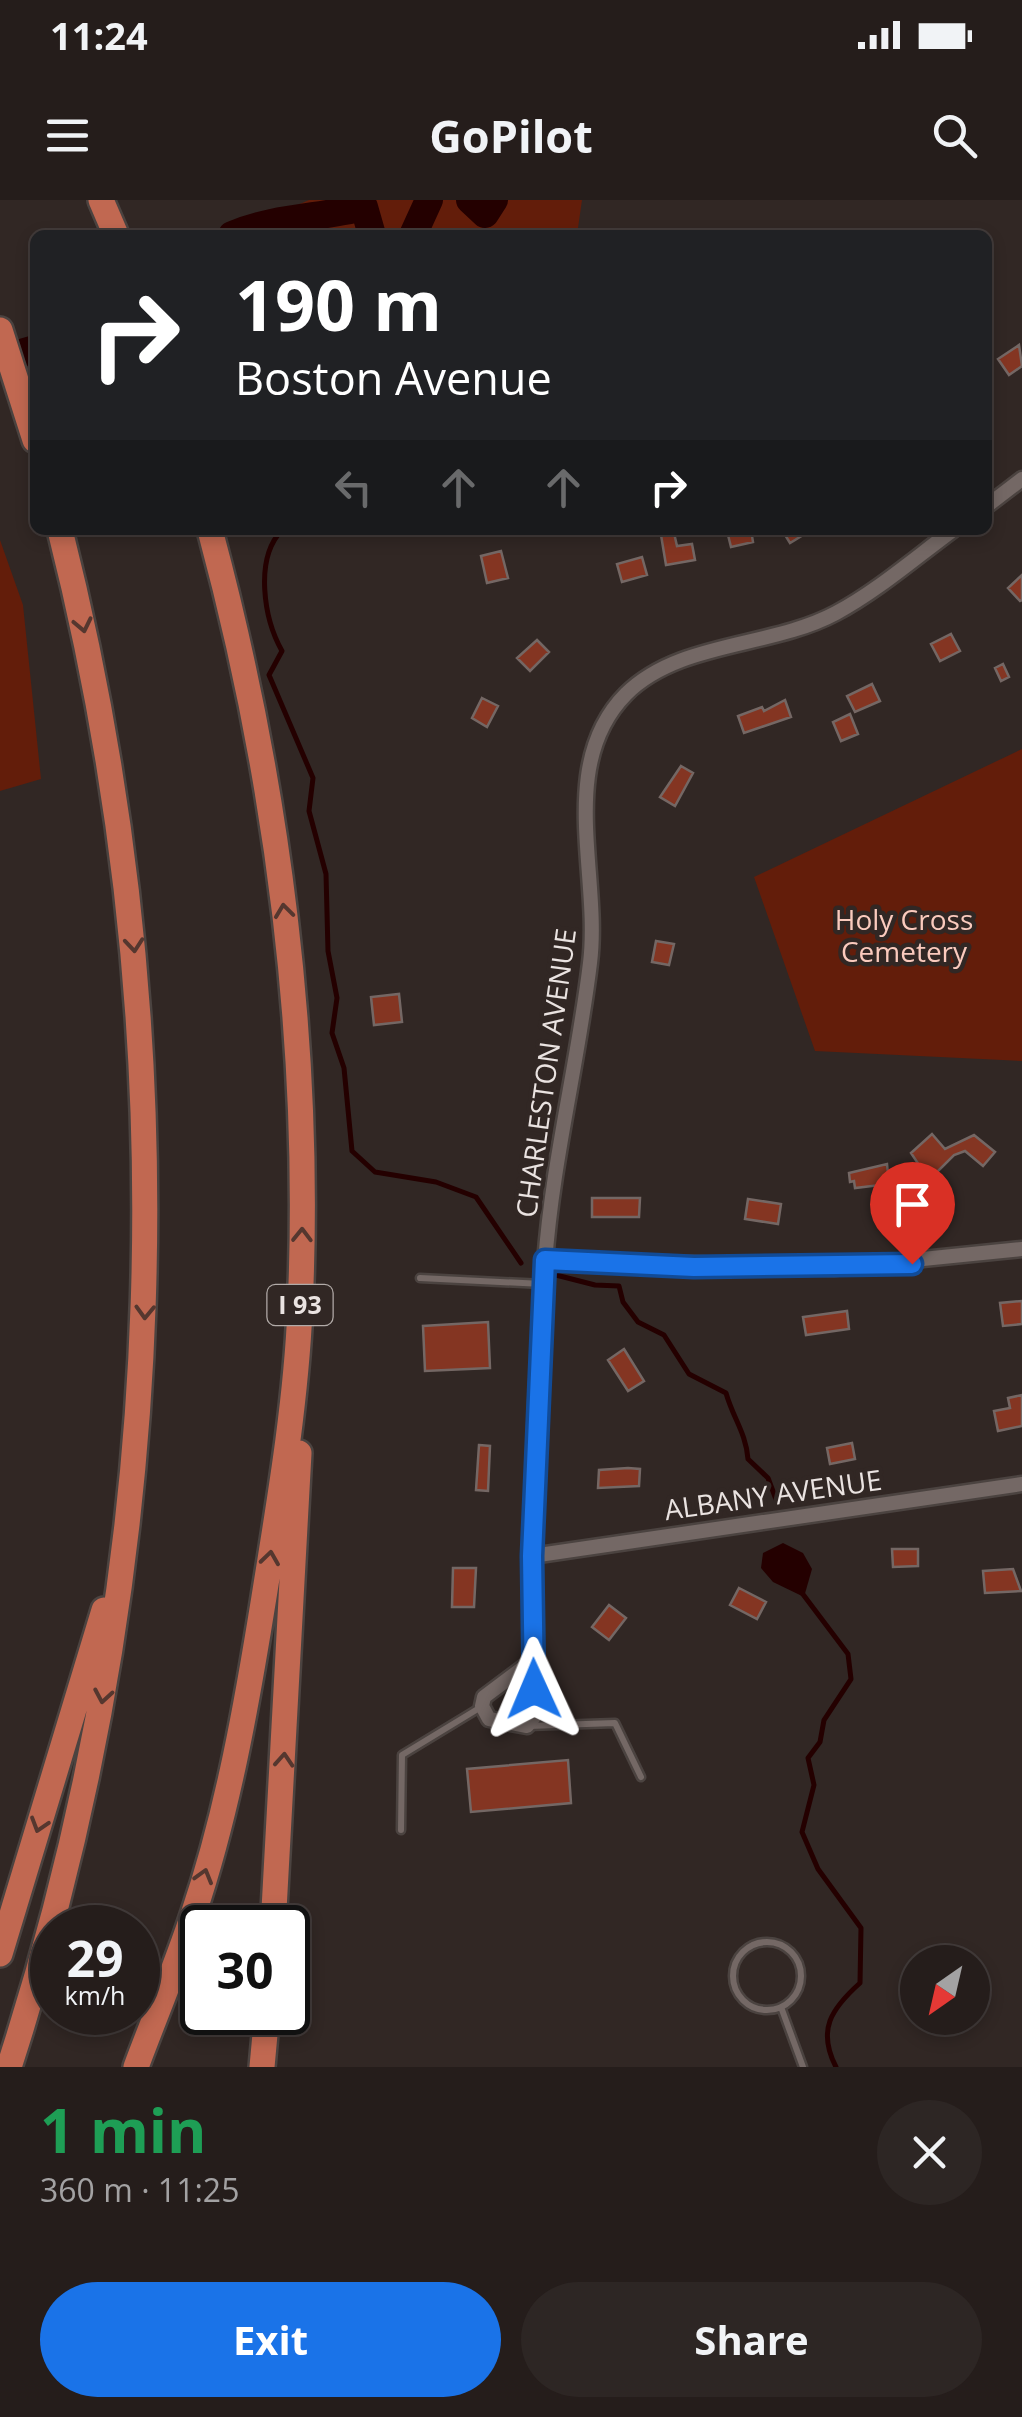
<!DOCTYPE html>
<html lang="en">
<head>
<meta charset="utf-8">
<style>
  :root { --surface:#251d1b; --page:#2d2624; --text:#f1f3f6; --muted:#a3a2a3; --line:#423b3a; --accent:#1a73e8 }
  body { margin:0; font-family:"Open Sans",sans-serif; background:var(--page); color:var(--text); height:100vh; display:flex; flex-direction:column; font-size:38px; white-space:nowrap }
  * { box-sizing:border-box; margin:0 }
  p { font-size:32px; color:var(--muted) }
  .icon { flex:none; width:55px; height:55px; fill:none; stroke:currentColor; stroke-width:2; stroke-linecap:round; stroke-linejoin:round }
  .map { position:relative; height:1867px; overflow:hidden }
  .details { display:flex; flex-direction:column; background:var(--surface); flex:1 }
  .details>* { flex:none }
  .guide { position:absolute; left:30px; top:30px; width:962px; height:305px; border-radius:15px; box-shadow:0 5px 15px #0003,0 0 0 2px var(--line); background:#202124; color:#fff; overflow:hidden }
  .needle { width:65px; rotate:214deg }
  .fabs { position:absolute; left:900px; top:1745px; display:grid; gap:20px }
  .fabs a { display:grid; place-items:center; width:90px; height:90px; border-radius:50%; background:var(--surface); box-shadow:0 5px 15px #0003,0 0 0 2px var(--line); font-size:50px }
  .speed { position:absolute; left:30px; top:1705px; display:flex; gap:20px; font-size:50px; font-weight:700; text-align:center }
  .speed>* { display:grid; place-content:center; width:130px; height:130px; border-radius:50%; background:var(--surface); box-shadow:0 5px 15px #0003,0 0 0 2px var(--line); line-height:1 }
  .speed small { font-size:25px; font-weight:400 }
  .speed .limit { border:5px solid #111; border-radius:15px; background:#fff; color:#111 }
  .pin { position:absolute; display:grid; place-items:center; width:85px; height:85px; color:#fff; margin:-102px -42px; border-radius:50% 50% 50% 0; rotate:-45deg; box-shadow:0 0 10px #0007 }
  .pin .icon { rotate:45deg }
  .me { position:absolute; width:110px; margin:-55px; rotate:359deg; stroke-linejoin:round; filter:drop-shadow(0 0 8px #0008) }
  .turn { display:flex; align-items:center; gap:35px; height:210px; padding:0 40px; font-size:45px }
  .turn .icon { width:130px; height:130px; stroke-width:2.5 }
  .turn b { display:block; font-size:70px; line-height:85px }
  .lanes { display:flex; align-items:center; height:95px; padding:0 40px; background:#0003; justify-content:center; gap:50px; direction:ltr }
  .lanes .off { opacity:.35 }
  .round { display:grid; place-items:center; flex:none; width:105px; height:105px; border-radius:52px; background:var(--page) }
  .head { display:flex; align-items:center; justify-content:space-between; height:170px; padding:0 40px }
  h1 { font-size:60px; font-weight:700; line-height:75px; color:#1e9e55 }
  .primary-button { display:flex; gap:20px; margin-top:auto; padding:20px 40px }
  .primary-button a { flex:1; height:115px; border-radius:60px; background:var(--accent); color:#fff; font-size:40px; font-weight:700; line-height:115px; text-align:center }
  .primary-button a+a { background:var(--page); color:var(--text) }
  .status { display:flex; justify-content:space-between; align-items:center; height:70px; padding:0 50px; background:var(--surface); direction:ltr }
  .status svg { height:28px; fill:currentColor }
  header { display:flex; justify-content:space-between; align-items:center; height:130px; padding:0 40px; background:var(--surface); font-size:45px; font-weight:700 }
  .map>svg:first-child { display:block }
  .green { fill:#631d0a }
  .water { fill:#240000 }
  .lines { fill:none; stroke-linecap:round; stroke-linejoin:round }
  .stream { stroke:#240000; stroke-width:5 }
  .river { stroke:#240000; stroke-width:28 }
  .building { fill:#843522; stroke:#746764; stroke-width:2.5 }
  .service-casing { stroke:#4b4340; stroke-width:11 }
  .minor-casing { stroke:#4b4340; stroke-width:19 }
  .motorway-casing { stroke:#4b4340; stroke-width:30 }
  .service { stroke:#746865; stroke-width:6 }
  .minor { stroke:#746865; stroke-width:14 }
  .motorway { stroke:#c16851; stroke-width:25 }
  .oneway { stroke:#55372f }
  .route-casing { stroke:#114b97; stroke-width:25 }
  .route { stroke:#1a73e8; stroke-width:18 }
  .labels { text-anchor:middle; stroke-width:9; stroke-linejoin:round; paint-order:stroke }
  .shield { fill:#312724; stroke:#b2aba8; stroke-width:2.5 }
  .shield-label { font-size:25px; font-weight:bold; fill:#eae3e1 }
  .park-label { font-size:28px; fill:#facabd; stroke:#312724 }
  .street-label { font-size:28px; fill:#eae3e1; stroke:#312724 }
</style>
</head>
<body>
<div class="status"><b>11:24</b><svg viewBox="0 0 49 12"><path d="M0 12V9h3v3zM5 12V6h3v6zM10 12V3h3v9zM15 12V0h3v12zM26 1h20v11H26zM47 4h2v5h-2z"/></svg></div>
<header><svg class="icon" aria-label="menu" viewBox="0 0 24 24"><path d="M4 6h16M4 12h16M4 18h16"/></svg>GoPilot<svg class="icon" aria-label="search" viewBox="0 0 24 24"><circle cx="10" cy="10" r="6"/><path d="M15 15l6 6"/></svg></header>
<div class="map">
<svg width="1022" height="1867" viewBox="0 0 1022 1867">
  <rect width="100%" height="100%" fill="#312724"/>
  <path class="green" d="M309,0H582L577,35H269L279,13Z
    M0,340L23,405L41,579L0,591Z
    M1022,549V861L815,851L754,677Z"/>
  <path class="water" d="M783,1343L803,1353L812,1369L804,1397L773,1382L761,1368L763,1353Z"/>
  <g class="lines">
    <path class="stream" d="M282,330C254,359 264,419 282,451L269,475L313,578L309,611L326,674L328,751L337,798L332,833L344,868L352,951L375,972L436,982L476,997L521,1063
      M552,1074L595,1085L619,1086L623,1102L638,1122L664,1135L689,1174L726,1193C733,1218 746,1233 748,1259L768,1278L777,1302
      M802,1393L848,1454L851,1479L824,1520L820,1542L808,1558L814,1585L802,1632L818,1669L861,1728L860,1783C831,1809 817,1830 836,1867"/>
    <path class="river" d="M470,0L485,14L494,0
      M232,35C274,17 320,18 364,7L372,35
      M413,35L429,0
      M0,159L35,149"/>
  </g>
  <path class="building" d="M1019,145L1022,166L1009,175L998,159Z
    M733,330H751L753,342L731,347L727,331Z
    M782,330H807L808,332L790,343Z
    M674,333L677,346L692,344L695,360L666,365L661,335Z
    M501,351L508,378L487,383L481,356Z
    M642,357L647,375L622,382L617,364Z
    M1022,375V400L1020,401L1008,388Z
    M951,434L960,451L940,461L931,444Z
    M537,440L549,452L530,471L517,458Z
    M1003,464L1009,477L1001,481L995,468Z
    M872,484L880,501L855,512L847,496Z
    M482,498L498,506L487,527L472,518Z
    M785,500L791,517L744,533L738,516L762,507L764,511Z
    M850,514L858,534L841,541L833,522Z
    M681,566L693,573L675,606L660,597Z
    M656,741L674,744L669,765L652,762Z
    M399,794L402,822L374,825L371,797Z
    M932,934L945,949L974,935L995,952L983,966L965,951L954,955L929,980L911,953Z
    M887,964L889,984L855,988L854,981L850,982L849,973Z
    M592,998H640L639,1017H592Z
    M748,999L781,1004L778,1024L745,1019Z
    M1022,1101V1124L1003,1126L1000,1103Z
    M847,1111L849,1129L806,1135L803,1117Z
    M488,1122L490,1168L425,1171L423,1126Z
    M624,1149L644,1181L628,1191L608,1160Z
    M1022,1195V1226L998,1231L994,1211L1010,1208L1008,1198Z
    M852,1243L855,1259L830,1264L827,1248Z
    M479,1245L490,1246L488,1291L476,1290Z
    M628,1268L640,1269L639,1286L598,1288L599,1270Z
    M892,1349H918V1366L893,1367Z
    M453,1368H476L474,1407H452Z
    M1013,1369L1021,1391L985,1393L983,1371Z
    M739,1388L766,1402L757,1419L730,1405Z
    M609,1405L626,1418L609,1440L592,1427Z
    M568,1560L571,1603L471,1612L467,1569Z"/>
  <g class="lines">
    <g class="service-casing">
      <path id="service" d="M420,1078L543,1084
        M528,1526L615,1523L641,1577
        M401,1630L402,1555L481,1507
        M733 1776a34 34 0 1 1 68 0a34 34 0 1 1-68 0Z
        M781,1807L803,1867"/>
    </g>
    <g class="minor-casing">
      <path id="minor" d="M988,305L1022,279
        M545,1060L834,1068L1022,1049
        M532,1356L1022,1284
        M532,1461L484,1497L482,1506L489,1519L527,1526L534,1517C529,1366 533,1213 545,1063C552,963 578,863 590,763C601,675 556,565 626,494C679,441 771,448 836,413C877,391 915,358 953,330"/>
    </g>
    <g class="motorway-casing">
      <path id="motorway" d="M101,0L116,35
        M0,130L35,240
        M273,1728L299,1253
        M0,1754L104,1410
        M9,1867C171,1369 188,837 60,330
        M136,1867C155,1816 177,1764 194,1712C228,1611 247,1503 264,1397C279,1303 296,1204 300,1109C312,848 278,582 210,330
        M262,1867L267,1812"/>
    </g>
    <use href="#service" class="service"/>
    <use href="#minor" class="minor"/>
    <use href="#motorway" class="motorway"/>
  </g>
  <defs><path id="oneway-chevron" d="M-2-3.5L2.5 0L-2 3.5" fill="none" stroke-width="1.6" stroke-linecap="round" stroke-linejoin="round" transform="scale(2.5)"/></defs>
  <g class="oneway">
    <use href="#oneway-chevron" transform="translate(83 425) rotate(78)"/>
    <use href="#oneway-chevron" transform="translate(284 711) rotate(-97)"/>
    <use href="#oneway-chevron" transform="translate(134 745) rotate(85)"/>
    <use href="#oneway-chevron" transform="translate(302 1035) rotate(-89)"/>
    <use href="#oneway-chevron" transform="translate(145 1112) rotate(92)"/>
    <use href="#oneway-chevron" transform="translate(270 1358) rotate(-82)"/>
    <use href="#oneway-chevron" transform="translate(103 1496) rotate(100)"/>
    <use href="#oneway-chevron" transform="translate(284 1560) rotate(-86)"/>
    <use href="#oneway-chevron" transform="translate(39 1625) rotate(107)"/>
    <use href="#oneway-chevron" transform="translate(204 1676) rotate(-74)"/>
  </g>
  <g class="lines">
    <g class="route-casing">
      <path id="route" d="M534,1489L532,1356L545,1060L694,1067L912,1064"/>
    </g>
    <use href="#route" class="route"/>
  </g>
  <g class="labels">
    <rect class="shield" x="267.5" y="1085" width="65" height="40" rx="8"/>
    <g class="shield-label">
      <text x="300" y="1114">I 93</text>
    </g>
    <g class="park-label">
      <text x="904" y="730">Holy Cross<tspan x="904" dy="32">Cemetery</tspan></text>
    </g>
    <g class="street-label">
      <text transform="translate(546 873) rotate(-82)" y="10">CHARLESTON AVENUE</text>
      <text transform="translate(773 1295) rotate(-8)" y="10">ALBANY AVENUE</text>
    </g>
  </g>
</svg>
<div class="fabs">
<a><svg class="needle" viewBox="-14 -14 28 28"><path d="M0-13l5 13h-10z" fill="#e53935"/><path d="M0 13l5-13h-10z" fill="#a3a2a3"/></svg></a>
</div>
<div class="speed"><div>29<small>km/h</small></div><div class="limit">30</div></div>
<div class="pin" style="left:912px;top:1064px;background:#d93025"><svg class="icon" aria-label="arrive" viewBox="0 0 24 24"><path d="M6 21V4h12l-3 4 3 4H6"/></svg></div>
<svg class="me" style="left:534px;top:1489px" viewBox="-20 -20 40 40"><path d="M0-17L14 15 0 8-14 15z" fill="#1a73e8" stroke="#fff" stroke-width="4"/></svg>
<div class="guide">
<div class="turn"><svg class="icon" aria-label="right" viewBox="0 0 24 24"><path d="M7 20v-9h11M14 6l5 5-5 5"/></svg><div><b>190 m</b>Boston Avenue</div></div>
<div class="lanes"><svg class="icon off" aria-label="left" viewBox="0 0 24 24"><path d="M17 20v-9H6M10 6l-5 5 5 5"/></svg><svg class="icon off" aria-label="ahead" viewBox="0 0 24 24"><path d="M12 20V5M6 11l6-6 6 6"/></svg><svg class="icon off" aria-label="ahead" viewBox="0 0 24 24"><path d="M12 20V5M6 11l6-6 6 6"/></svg><svg class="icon" aria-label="right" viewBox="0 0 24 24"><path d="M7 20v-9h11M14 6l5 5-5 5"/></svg></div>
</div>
</div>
<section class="details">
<div class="head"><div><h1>1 min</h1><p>360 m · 11:25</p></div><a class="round"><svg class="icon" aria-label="close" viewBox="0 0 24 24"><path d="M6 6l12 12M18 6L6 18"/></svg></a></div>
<div class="primary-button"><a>Exit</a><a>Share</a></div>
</section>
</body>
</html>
